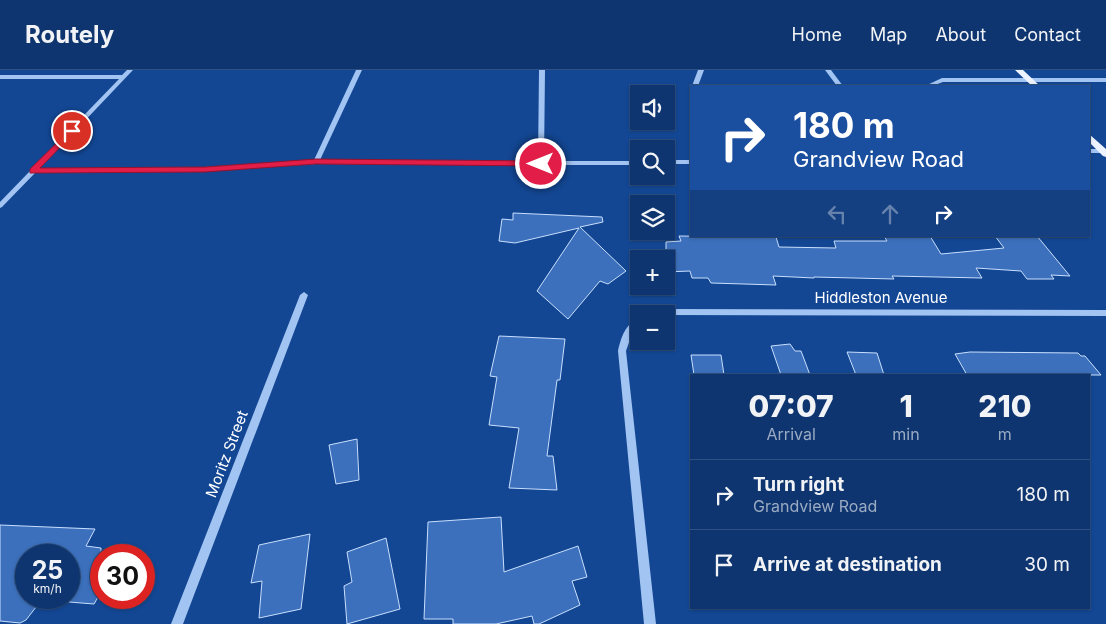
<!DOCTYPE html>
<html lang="en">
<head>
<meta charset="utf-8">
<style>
  :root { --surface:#0e356f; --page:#1c4077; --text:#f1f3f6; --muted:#9babc3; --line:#2e5082 }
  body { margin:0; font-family:Inter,sans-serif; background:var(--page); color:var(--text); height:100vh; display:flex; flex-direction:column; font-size:19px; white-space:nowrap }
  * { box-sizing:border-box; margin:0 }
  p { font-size:16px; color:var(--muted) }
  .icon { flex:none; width:28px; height:28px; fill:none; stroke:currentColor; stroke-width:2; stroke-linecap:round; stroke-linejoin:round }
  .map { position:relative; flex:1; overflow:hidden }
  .side { position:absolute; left:690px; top:304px; width:400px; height:235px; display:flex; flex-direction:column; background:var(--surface); border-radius:0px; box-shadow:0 1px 4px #0004,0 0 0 1px var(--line) }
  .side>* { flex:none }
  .top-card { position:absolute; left:690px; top:15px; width:400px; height:152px; border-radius:0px; box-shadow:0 1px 4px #0004,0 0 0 1px var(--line); background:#1a4fa0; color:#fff; overflow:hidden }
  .buttons { position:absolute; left:630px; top:15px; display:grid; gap:10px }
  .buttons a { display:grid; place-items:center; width:45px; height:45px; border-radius:0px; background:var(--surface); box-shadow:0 1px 4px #0004,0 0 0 1px var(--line); font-size:25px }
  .speed { position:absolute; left:15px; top:474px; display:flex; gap:10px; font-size:25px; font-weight:700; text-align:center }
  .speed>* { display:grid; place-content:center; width:65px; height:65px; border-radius:50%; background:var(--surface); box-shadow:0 1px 4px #0004,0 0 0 1px var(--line); line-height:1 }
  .speed small { font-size:12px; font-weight:400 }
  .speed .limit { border:8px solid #d22; background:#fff; color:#111 }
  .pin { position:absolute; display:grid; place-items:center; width:42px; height:42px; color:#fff; margin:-21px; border:2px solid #fff; border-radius:50%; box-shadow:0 1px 5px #0007 }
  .me { position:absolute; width:55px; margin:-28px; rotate:270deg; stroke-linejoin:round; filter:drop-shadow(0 0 4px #0008) }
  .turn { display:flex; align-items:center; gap:18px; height:105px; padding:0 20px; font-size:22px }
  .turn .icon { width:65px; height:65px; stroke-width:2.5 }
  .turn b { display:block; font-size:35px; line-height:42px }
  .lanes { display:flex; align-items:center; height:48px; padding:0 20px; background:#0003; justify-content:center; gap:25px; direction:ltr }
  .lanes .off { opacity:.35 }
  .eta { display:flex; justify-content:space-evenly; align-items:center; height:85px; text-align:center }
  .eta b { font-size:30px; font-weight:800; line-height:35px }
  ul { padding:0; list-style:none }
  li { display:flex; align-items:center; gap:15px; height:70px; padding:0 20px; border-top:1px solid var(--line) }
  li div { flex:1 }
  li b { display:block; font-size:19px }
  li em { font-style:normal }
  header { display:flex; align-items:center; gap:30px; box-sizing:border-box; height:70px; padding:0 25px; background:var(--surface); border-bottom:1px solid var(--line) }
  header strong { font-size:24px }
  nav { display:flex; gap:28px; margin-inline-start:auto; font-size:18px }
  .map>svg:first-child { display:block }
  .building { fill:#3c70bc; stroke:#c9dffd }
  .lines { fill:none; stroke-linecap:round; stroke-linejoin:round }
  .minor { fill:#a2c4f2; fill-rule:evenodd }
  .major { fill:#edf3ff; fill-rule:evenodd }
  .route { fill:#e11d48; stroke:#92132f }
  .labels { text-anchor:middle; stroke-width:4; stroke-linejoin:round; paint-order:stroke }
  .street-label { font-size:15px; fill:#fff; stroke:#134794 }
</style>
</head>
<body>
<header>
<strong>Routely</strong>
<nav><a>Home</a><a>Map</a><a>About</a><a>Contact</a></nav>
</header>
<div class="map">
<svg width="1106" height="554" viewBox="0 0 1106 554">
  <rect width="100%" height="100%" fill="#134794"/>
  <path class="building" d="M513,143L602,147L603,152L580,157L626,201L608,214L600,211L568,249L537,221L579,158L515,173L499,171L502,149L513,150Z
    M679,166L776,167L779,177L836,178L834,171H887L884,166H930L941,184L1004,178L995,166H1037L1070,206L1051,205L1054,209H1027L1021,201L976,198L982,208L892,206L894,209L814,207V208L773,206L776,215L711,213L708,208H692L690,201L666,202V172L681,171Z
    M499,266L565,269L560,310H557L547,386H553L557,420L509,418L519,358L489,355L497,307L490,306Z
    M790,274L795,281H801L810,305H781L771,276Z
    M847,282L877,283L884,305H856Z
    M970,282L1078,283L1081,286H1085L1101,305H967L955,284Z
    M691,285H721L724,305H694Z
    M357,369L359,410L336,414L329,375Z
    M501,447L504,502L578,476L587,507L572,511L580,535L539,554H534L532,546L496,554H453V549H424L428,452Z
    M0,455L95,459L86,476L101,478V522L94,534L69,532V485H26V528H43L26,550L20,553L0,551Z
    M310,464L301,539L259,548L262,511L251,513L259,475Z
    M386,468L400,539L347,554L344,516L352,512L347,482Z"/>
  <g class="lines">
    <path class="minor" d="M127,0H133L39,99L205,97L314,90L356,0H362L320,90L538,91L539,0H545L544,91H639V95H544L541,96L538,95L316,94L205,101L35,103L2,137L0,138V132L119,9H0V5H122Z
      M698,0H704L698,16H692Z
      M825,0H831L843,16H837Z
      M942,8H1106V12H943L932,16H925Z
      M1089,79H1103L1106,81L1103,83H1089Z
      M666,90H691V94H666Z
      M304,222L308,225L183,554H171L300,225Z
      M663,239L1106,240V246L666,245V244H652L653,242Z
      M639,248V255L632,264L626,281L656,554H644L618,281C621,268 625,254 639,248Z"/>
    <path class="major" d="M1015,0H1023L1040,16H1032Z
      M1089,64L1106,79V87L1103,86L1089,72Z"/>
  </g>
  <path class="route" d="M72,58L75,59V62L40,98L205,97L316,89L541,91L546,94L541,96L316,94L205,102L30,103V99Z"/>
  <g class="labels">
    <g class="street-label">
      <text x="881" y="233">Hiddleston Avenue</text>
      <text transform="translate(227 384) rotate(-69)" y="5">Moritz Street</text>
    </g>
  </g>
</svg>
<div class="buttons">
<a><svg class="icon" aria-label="sound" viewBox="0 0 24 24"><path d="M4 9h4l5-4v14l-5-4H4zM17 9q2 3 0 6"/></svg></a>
<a><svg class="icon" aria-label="search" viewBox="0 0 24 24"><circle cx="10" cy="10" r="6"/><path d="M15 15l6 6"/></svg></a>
<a><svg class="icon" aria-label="layers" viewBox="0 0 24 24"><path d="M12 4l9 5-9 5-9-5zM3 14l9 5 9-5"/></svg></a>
<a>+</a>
<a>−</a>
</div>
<div class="speed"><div>25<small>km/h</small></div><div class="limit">30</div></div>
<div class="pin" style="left:72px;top:61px;background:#d93025"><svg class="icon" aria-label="arrive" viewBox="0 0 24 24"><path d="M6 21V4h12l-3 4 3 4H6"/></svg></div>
<svg class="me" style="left:541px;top:94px" viewBox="-20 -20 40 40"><circle r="17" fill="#e11d48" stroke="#fff" stroke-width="3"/><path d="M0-11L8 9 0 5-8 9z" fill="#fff"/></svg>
<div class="top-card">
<div class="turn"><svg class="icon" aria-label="right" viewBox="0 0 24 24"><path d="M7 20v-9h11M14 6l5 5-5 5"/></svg><div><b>180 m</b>Grandview Road</div></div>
<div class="lanes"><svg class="icon off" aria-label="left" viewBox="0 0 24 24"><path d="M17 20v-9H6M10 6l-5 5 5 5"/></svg><svg class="icon off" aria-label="ahead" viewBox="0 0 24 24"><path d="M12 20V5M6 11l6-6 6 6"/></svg><svg class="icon" aria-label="right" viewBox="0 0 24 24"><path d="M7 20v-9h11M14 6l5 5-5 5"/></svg></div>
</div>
<section class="side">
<div class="eta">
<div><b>07:07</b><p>Arrival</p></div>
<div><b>1</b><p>min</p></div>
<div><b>210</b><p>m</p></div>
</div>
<ul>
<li><svg class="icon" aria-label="right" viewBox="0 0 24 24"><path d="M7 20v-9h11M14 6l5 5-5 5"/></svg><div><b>Turn right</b><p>Grandview Road</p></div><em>180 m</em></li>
<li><svg class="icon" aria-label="arrive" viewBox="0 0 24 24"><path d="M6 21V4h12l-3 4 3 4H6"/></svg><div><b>Arrive at destination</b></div><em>30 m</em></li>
</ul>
</section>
</div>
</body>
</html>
